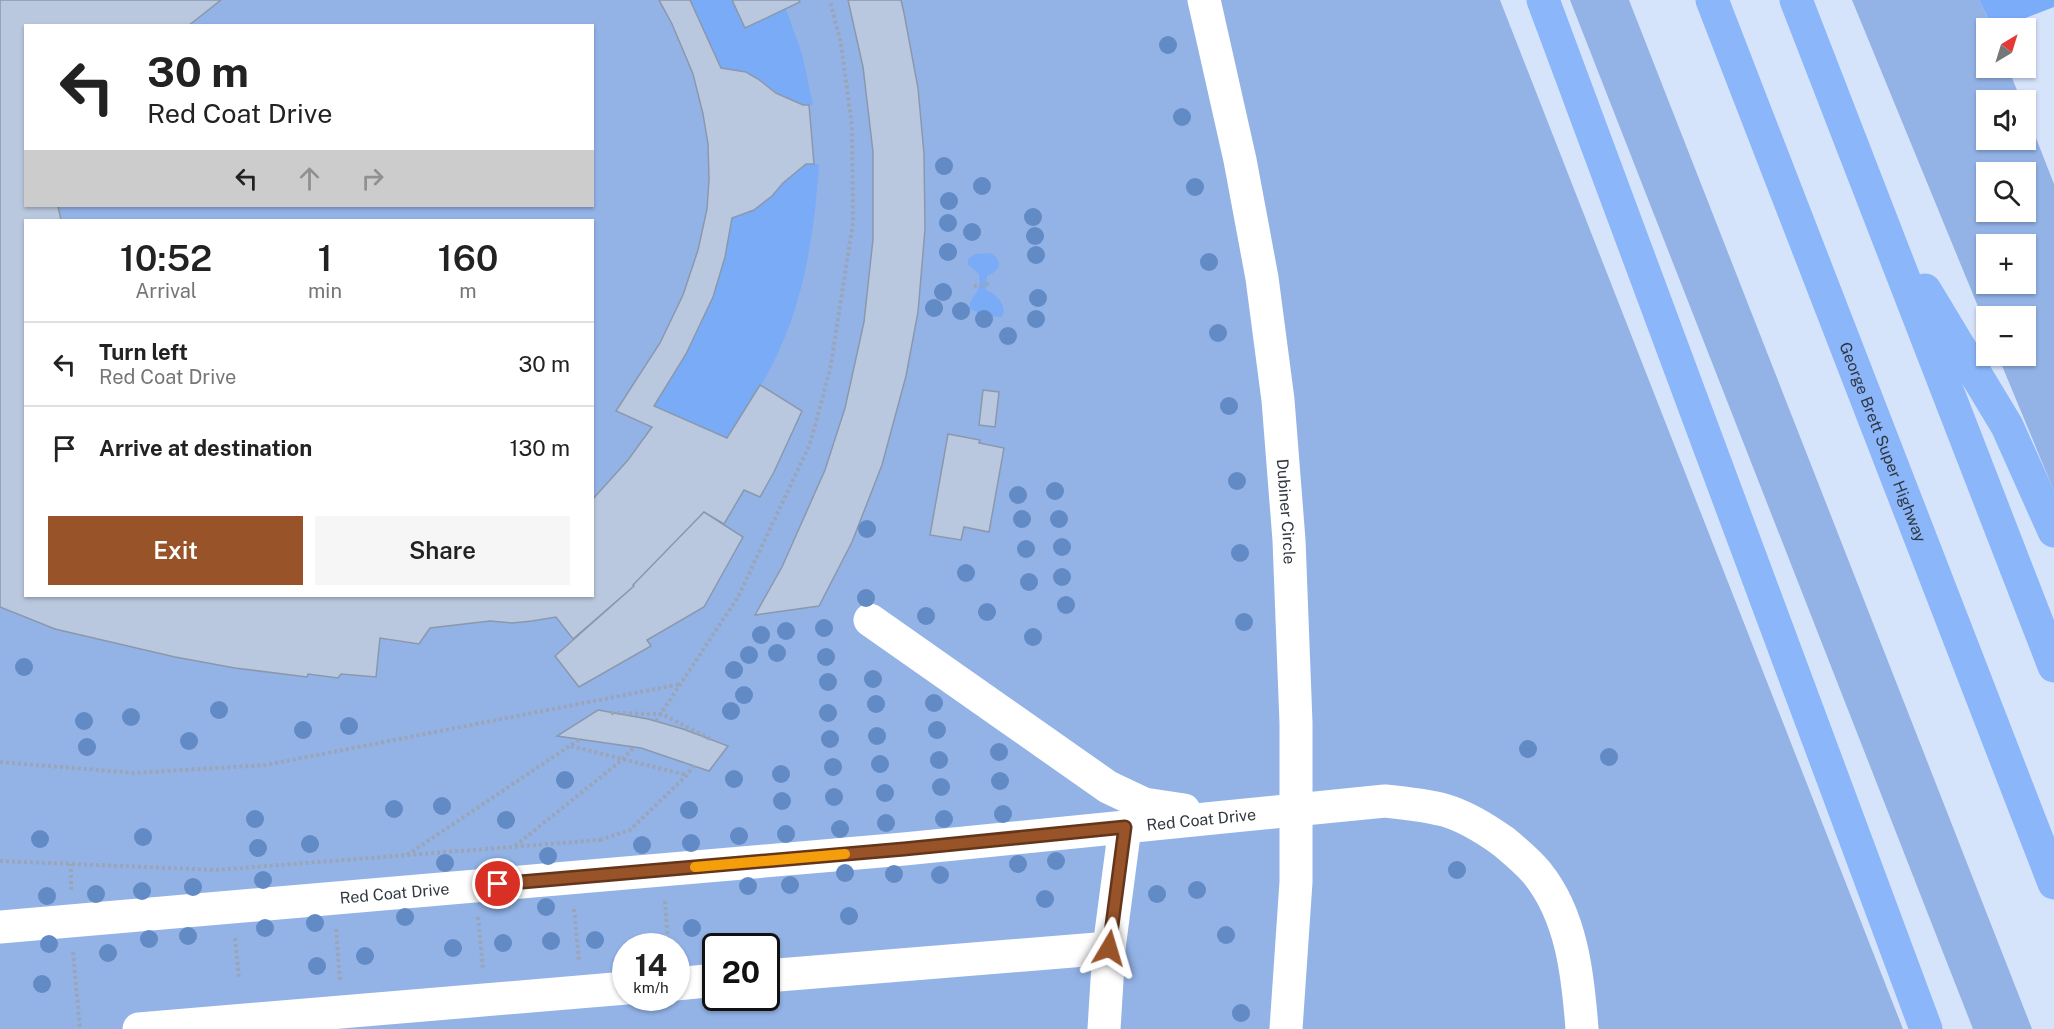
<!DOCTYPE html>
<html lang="en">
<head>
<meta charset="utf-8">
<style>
  :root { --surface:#fff; --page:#f6f6f6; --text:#222; --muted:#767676; --line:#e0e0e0; --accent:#985329 }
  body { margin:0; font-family:"Public Sans",sans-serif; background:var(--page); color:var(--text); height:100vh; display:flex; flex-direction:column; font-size:22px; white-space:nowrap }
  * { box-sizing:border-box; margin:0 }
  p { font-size:20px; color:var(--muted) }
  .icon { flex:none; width:33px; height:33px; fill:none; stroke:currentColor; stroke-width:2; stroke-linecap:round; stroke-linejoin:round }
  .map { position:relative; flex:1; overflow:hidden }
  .panel { position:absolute; left:24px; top:219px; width:570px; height:378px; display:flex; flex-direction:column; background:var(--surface); border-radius:0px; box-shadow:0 2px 4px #0004 }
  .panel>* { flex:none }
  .banner { position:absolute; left:24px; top:24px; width:570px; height:183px; border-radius:0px; box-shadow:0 2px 4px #0004; background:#fff; color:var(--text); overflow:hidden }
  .needle { width:39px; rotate:38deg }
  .controls { position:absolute; left:1976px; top:18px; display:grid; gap:12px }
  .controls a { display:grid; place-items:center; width:60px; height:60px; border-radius:0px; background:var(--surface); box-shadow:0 2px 4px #0004; font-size:30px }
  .speed { position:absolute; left:612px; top:933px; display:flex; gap:12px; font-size:30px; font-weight:700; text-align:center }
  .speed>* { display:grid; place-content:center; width:78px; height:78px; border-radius:50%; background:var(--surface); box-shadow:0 2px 4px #0004; line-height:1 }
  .speed small { font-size:15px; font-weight:400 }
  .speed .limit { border:3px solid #111; border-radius:9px; background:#fff; color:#111 }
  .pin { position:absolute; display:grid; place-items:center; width:51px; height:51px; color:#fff; margin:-26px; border:3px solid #fff; border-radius:50%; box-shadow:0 2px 6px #0007 }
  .me { position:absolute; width:66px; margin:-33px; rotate:7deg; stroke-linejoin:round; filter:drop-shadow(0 0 4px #0008) }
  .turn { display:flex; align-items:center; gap:21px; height:126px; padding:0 24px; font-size:27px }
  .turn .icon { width:78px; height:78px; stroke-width:2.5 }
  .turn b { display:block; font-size:42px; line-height:51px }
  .lanes { display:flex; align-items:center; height:57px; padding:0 24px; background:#0003; justify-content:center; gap:30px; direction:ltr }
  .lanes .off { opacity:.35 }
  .eta { display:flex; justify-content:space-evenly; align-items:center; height:102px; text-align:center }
  .eta b { font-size:36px; font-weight:600; line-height:42px }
  .button { display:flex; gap:12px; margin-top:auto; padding:12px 24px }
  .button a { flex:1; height:69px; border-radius:0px; background:var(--accent); color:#fff; font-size:24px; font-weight:600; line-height:69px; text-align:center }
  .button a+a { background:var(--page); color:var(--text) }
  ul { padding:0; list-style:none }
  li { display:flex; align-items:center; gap:18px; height:84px; padding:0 24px; border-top:2px solid var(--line) }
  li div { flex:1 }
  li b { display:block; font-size:22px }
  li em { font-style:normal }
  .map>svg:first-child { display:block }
  .green { fill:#93b3e7; fill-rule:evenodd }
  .forest { fill:#7bacf9 }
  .water { fill:#7aabf7 }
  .building { fill:#bac8df; stroke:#8a98ad; stroke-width:1.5 }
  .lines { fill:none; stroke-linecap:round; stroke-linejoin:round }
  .path { stroke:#9aa5b7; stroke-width:4; stroke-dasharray:3 3; stroke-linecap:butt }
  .minor { stroke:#fff; stroke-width:33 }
  .highway { stroke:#8bb6fa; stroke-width:33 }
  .tree { fill:#628ac5 }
  .route-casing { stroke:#63361b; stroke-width:15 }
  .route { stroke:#985329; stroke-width:10 }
  .slow { stroke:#f59e0b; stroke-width:10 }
  .labels { text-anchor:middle; stroke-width:5; stroke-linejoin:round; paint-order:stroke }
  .street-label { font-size:16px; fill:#313740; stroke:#ebf1fa }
</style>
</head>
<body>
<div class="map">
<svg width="2054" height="1029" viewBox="0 0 2054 1029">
  <rect width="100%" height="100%" fill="#d6e4fb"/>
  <path class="green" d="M0,0H1500L1903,1029H0ZM26,26H592V206H26ZM26,220H592V596H26ZM626,946H676V998H626ZM716,946H766V998H716Z
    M1570,0H1629L2032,1029H1973Z
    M1852,0H1979L1993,28H1986V68H2008L2021,100H1986V140H2025V110L2054,184V491L1998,356H2025V316H1986V326ZM1986,172H2025V212H1986ZM1986,244H2025V284H1986Z"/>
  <path class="forest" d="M1979,0H2054V7L1999,28H1993Z"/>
  <path class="water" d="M690,0H732L745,27L786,9L802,54L813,105C787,106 771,85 749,74C741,70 731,69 721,68Z
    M806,164H819C814,242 802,315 762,384C751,402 738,420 727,438L654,406C694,346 722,290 732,218C757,212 766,199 783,183C790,176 798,170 806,164Z
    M991,253C1004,261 1000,271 987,276L986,290C996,294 1008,305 1002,317L983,316L969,308C972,291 982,295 979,274L968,265V259L975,254Z"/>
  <path class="building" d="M0,0H221L188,26H26V206H58L61,220H26V596H592V500L628,460L652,427L616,411L660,343L683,295L698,250L707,209L709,179L708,144L703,114L693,74L672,24L659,0H690L721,68L746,72L758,79L776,93L803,105H809L814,164H806L783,183L772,196L754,210L732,218L725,257L713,297L686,354L654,406L727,438L760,385L802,411L774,472L760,497L744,490L724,524L704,512L633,585L634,586L573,639L556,617L532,621L512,623L490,621L430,628L419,644L380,638L376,677L341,674L338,678L308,674L307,677L235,668L175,657L55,629L0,607Z
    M732,0H799L800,2L745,28Z
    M848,0H901L904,13L918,88L924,154L925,229L918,312L906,376L882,465L852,542L819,606L755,615L782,567L825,470L845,408L864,322L873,239V152L863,67Z
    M983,390L999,392L995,427L979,425Z
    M948,434L980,440L979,443L1004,448L989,532L964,527L961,540L930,535Z
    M704,512L743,537L704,607L647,640L651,646L579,687L555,656L634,586L633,585Z
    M598,710L648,719L683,729L728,746L709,771L641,748L557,736Z"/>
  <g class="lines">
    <path class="path" d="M974,286L989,284
      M611,713L662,714L712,740
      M656,721L738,597L810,444L830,370L853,223L852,126L841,44L830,0
      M571,746L686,775
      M0,762L134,773L266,765L681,684
      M600,840L630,830L687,775L694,765
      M515,846L623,759L634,747
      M407,855L580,739
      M0,861L216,870L600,840V842
      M71,890V864
      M665,901L668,943
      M574,909L579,961
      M478,917L483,969
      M336,929L340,981
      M235,938L239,979
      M73,952L80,1029"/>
    <g class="minor">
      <path id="s1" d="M1204,0L1240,160L1262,278L1278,400L1289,540L1296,723V882L1286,1029"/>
      <path d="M870,620L1108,787L1144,804L1184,810"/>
      <path id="s2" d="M0,927L904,849L1385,801C1405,803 1424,805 1444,810C1465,816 1486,829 1504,842C1516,852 1528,862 1537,873C1572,916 1578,976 1582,1029"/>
      <path d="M1109,948L1125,827"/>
      <path d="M766,976L1109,948L1104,1029"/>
      <path d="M676,984L716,980"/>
      <path d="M139,1029L626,988"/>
    </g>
    <g class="highway">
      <path d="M1543,0L1926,1029"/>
      <path id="s3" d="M1712,0L2054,883"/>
      <path d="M1796,0L2054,666"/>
      <path d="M1925,290L2007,426L2054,531"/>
    </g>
  </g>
  <g class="tree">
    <circle cx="1168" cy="45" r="9"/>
    <circle cx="1182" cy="117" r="9"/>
    <circle cx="944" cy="166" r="9"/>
    <circle cx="982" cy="186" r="9"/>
    <circle cx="1195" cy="187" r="9"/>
    <circle cx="949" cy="201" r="9"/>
    <circle cx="1033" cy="217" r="9"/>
    <circle cx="948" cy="223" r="9"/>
    <circle cx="972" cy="232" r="9"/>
    <circle cx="1035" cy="236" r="9"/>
    <circle cx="948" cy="252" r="9"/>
    <circle cx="1036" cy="255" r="9"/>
    <circle cx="1209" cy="262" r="9"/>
    <circle cx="943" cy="292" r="9"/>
    <circle cx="1038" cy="298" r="9"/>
    <circle cx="934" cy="308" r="9"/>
    <circle cx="961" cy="311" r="9"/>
    <circle cx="984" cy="319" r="9"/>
    <circle cx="1036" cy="319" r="9"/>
    <circle cx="1218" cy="333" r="9"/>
    <circle cx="1008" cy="336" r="9"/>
    <circle cx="1229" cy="406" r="9"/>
    <circle cx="1237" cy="481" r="9"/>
    <circle cx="1055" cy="491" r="9"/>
    <circle cx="1018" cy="495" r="9"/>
    <circle cx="1022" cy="519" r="9"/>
    <circle cx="1059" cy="519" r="9"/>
    <circle cx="867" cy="529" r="9"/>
    <circle cx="1062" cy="547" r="9"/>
    <circle cx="1026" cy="549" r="9"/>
    <circle cx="1240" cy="553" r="9"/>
    <circle cx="966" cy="573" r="9"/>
    <circle cx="1062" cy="577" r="9"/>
    <circle cx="1029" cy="582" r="9"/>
    <circle cx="866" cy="598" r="9"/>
    <circle cx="1066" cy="605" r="9"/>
    <circle cx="987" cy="612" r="9"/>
    <circle cx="926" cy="616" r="9"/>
    <circle cx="1244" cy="622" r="9"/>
    <circle cx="824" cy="628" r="9"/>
    <circle cx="786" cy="631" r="9"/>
    <circle cx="761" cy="635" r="9"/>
    <circle cx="1033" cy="637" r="9"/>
    <circle cx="777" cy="653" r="9"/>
    <circle cx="749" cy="655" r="9"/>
    <circle cx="826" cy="657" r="9"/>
    <circle cx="24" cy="667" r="9"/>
    <circle cx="734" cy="670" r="9"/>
    <circle cx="873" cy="679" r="9"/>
    <circle cx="828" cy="682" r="9"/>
    <circle cx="744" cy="695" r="9"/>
    <circle cx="934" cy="703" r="9"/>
    <circle cx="876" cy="704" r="9"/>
    <circle cx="219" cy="710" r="9"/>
    <circle cx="731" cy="711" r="9"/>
    <circle cx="828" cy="713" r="9"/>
    <circle cx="131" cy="717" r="9"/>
    <circle cx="84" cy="721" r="9"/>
    <circle cx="349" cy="726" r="9"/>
    <circle cx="303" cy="730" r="9"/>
    <circle cx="937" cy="730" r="9"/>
    <circle cx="877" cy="736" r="9"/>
    <circle cx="830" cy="739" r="9"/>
    <circle cx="189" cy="741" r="9"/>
    <circle cx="87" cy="747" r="9"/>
    <circle cx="1528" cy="749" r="9"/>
    <circle cx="999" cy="752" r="9"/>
    <circle cx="1609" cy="757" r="9"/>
    <circle cx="939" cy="760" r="9"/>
    <circle cx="880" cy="764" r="9"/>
    <circle cx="833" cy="767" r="9"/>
    <circle cx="781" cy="774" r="9"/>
    <circle cx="734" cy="779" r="9"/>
    <circle cx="565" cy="780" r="9"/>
    <circle cx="1000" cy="781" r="9"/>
    <circle cx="941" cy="787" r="9"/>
    <circle cx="885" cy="793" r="9"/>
    <circle cx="834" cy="797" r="9"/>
    <circle cx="782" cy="801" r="9"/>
    <circle cx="442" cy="806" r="9"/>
    <circle cx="394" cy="809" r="9"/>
    <circle cx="689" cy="810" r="9"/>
    <circle cx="1003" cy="814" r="9"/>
    <circle cx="255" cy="819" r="9"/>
    <circle cx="944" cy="819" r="9"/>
    <circle cx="506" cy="820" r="9"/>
    <circle cx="886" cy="823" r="9"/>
    <circle cx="840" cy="829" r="9"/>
    <circle cx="786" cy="834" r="9"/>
    <circle cx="739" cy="836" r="9"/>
    <circle cx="143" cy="837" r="9"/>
    <circle cx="40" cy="839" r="9"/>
    <circle cx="691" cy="843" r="9"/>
    <circle cx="310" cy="844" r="9"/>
    <circle cx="642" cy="845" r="9"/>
    <circle cx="258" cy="848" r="9"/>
    <circle cx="548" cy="856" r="9"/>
    <circle cx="1056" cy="861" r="9"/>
    <circle cx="445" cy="863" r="9"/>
    <circle cx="1018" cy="864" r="9"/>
    <circle cx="1457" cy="870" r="9"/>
    <circle cx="845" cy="873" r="9"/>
    <circle cx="894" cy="874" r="9"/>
    <circle cx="940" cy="875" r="9"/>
    <circle cx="263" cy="880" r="9"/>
    <circle cx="790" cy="885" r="9"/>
    <circle cx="748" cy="886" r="9"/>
    <circle cx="193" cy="887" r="9"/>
    <circle cx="1197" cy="890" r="9"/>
    <circle cx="142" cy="891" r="9"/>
    <circle cx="96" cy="894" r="9"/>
    <circle cx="1157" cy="894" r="9"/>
    <circle cx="47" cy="896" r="9"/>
    <circle cx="1045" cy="899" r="9"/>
    <circle cx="546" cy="907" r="9"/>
    <circle cx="849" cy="916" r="9"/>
    <circle cx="405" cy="917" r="9"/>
    <circle cx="315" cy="923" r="9"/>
    <circle cx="265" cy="928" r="9"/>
    <circle cx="692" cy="928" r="9"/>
    <circle cx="1226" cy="935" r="9"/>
    <circle cx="188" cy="936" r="9"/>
    <circle cx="149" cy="939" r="9"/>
    <circle cx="595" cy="940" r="9"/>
    <circle cx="551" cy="941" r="9"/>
    <circle cx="503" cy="943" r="9"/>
    <circle cx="49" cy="944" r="9"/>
    <circle cx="453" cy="948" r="9"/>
    <circle cx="108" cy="953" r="9"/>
    <circle cx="365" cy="956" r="9"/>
    <circle cx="317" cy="966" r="9"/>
    <circle cx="42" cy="984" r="9"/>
    <circle cx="1241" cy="1013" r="9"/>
  </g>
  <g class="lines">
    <g class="route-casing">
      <path id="route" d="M498,884L904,849L1125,827L1109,948"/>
    </g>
    <use href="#route" class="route"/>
    <path class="slow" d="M695,867L845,854"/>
  </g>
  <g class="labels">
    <g class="street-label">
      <text dy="6" stroke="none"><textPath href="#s3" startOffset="474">George Brett Super Highway</textPath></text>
      <text dy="6" stroke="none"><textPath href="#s1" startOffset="519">Dubiner Circle</textPath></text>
      <text dy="6" stroke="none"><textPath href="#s2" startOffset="1206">Red Coat Drive</textPath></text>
      <text dy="6" stroke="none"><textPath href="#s2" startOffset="396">Red Coat Drive</textPath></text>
    </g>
  </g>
</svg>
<div class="controls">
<a><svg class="needle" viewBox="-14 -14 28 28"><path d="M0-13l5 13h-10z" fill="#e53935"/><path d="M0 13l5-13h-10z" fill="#767676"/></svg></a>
<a><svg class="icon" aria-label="sound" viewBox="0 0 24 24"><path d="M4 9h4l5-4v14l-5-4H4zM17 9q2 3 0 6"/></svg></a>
<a><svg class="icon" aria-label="search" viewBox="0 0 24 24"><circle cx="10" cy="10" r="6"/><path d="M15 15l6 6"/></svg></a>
<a>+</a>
<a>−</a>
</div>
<div class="speed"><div>14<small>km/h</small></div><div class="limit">20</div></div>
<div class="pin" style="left:498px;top:884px;background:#d93025"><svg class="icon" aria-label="arrive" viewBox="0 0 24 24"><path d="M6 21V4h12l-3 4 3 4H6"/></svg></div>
<svg class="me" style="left:1109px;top:948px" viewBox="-20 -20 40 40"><path d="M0-17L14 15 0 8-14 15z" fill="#985329" stroke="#fff" stroke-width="4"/></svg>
<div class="banner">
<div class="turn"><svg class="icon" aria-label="left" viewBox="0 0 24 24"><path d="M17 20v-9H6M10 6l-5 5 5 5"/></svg><div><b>30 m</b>Red Coat Drive</div></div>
<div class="lanes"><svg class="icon" aria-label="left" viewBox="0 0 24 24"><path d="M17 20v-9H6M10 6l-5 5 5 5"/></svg><svg class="icon off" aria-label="ahead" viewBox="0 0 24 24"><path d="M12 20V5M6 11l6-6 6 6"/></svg><svg class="icon off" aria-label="right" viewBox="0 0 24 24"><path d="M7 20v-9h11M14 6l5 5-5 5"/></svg></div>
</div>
<section class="panel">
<div class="eta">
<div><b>10:52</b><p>Arrival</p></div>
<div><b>1</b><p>min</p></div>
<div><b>160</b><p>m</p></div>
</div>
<ul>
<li><svg class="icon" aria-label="left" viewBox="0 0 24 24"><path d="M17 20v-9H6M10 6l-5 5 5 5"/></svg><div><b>Turn left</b><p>Red Coat Drive</p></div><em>30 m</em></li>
<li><svg class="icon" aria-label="arrive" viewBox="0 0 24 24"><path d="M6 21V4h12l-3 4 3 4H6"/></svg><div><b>Arrive at destination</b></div><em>130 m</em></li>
</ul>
<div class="button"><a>Exit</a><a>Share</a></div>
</section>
</div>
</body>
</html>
